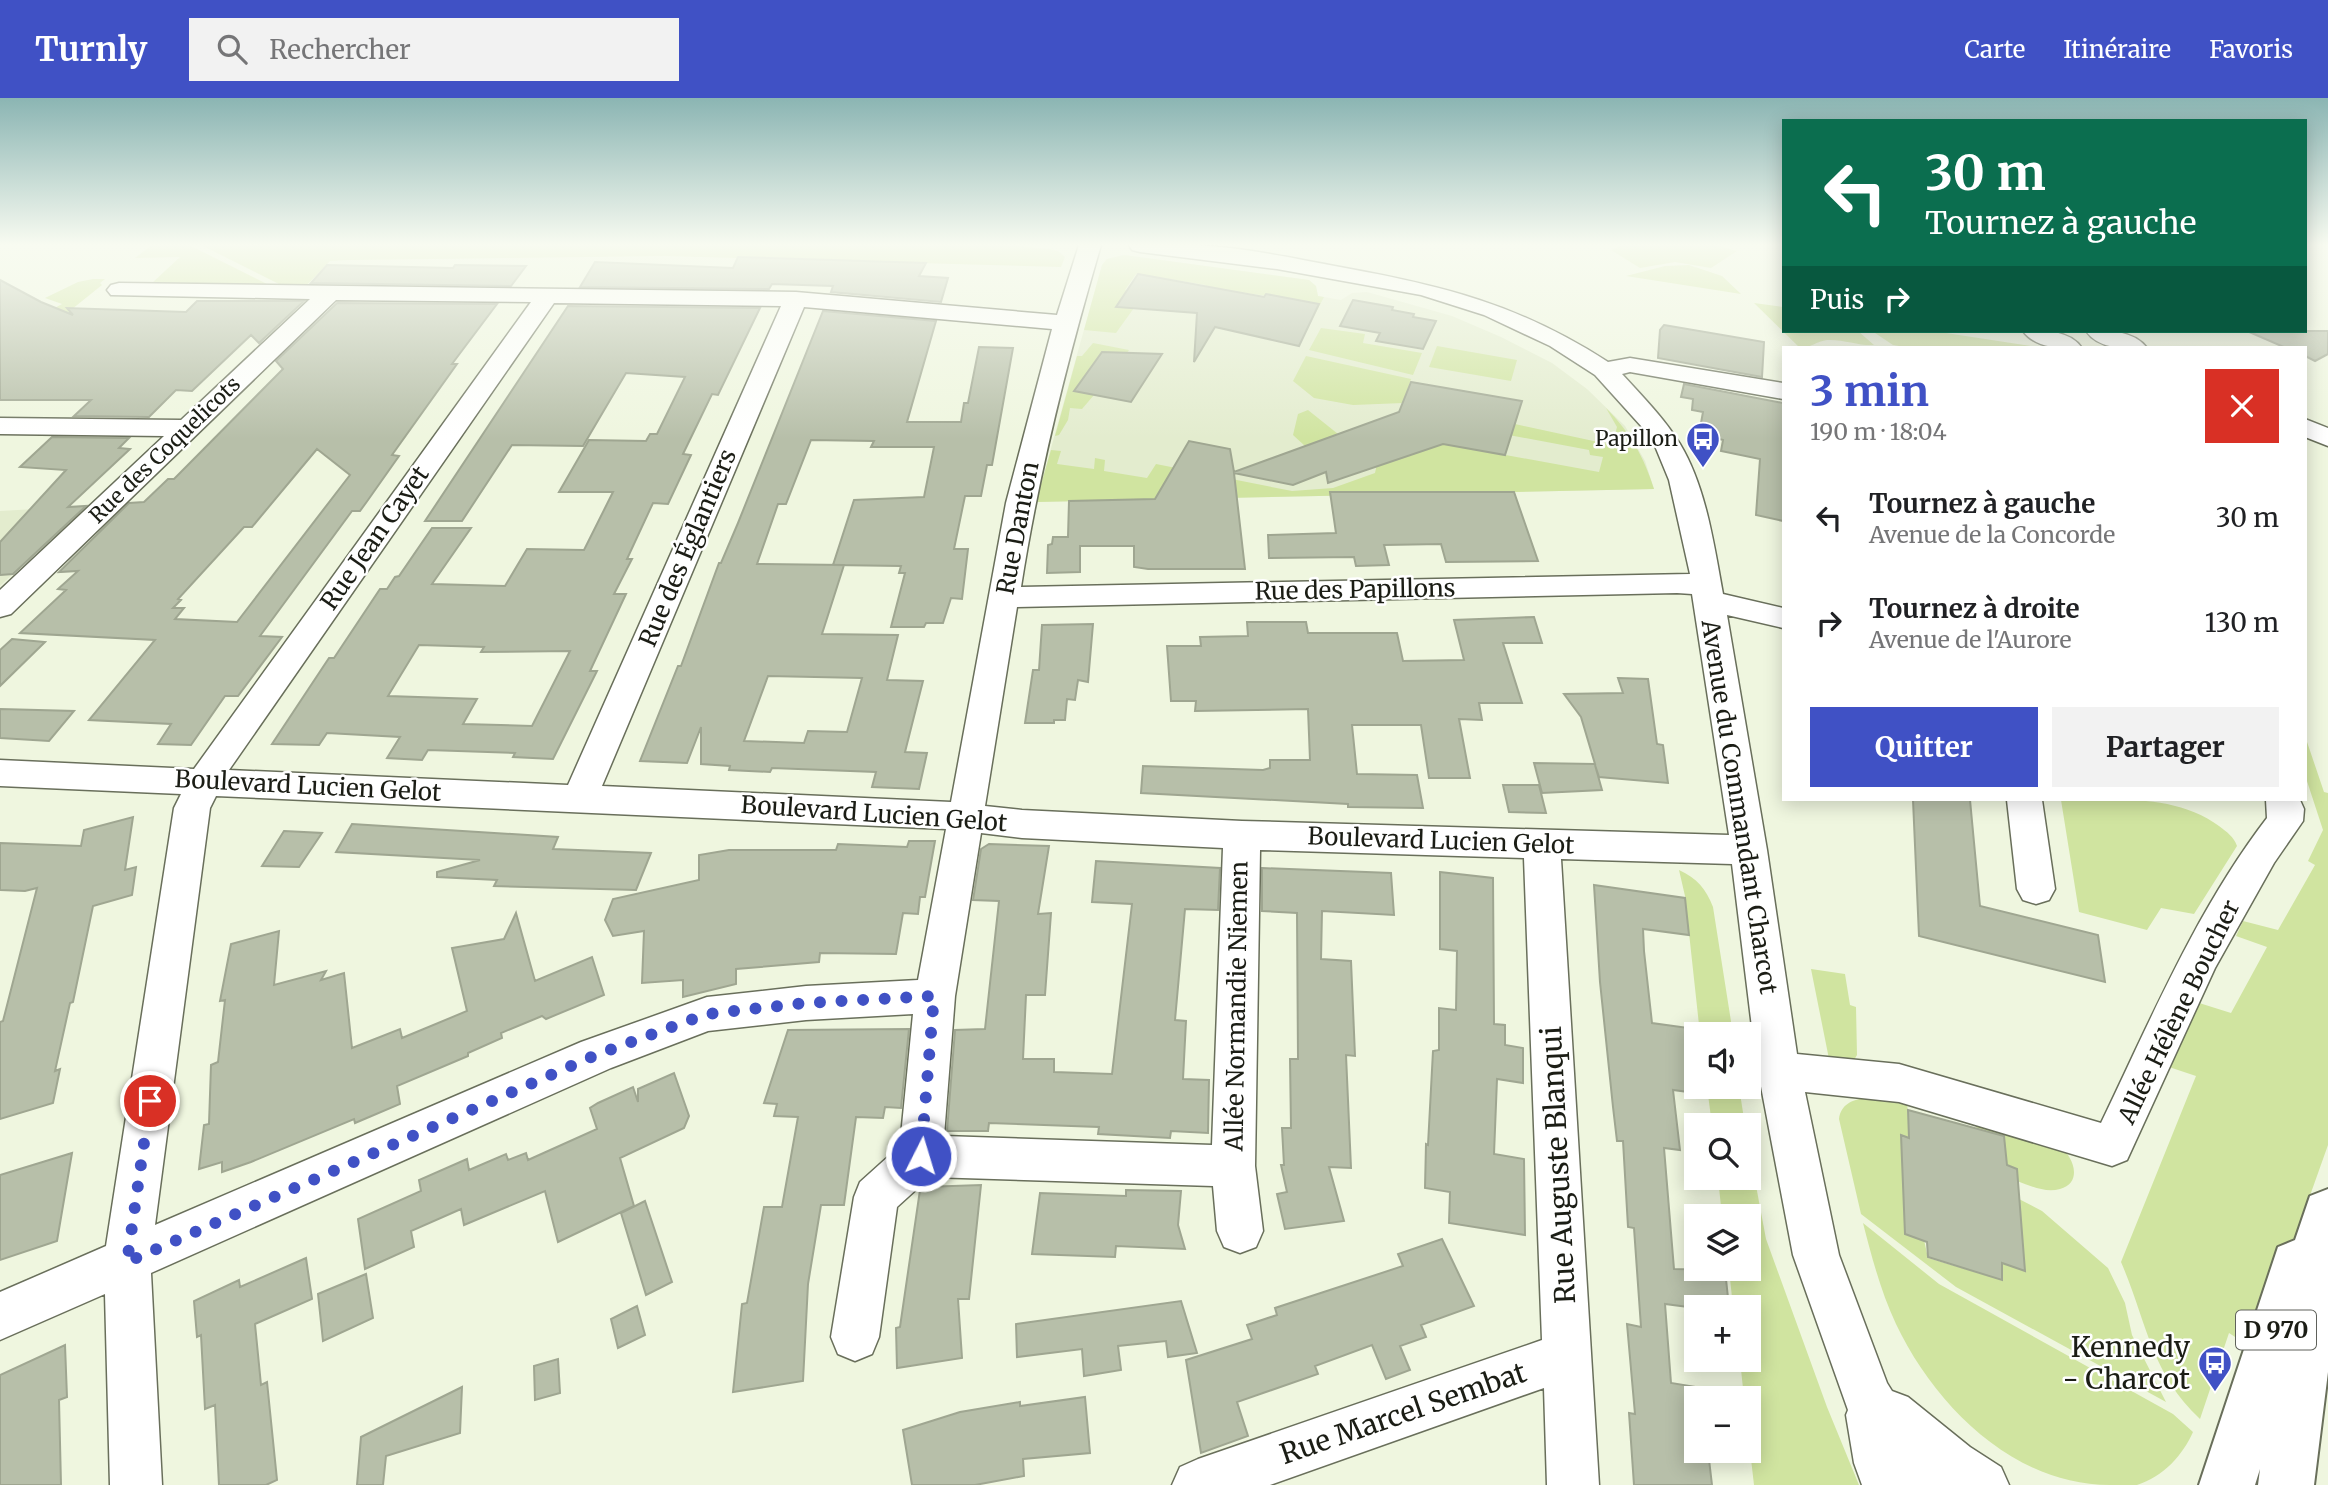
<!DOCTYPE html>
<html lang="fr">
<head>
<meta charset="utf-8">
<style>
  :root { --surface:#fff; --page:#f2f2f2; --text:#202124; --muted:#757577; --accent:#4051c5 }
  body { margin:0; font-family:Merriweather,serif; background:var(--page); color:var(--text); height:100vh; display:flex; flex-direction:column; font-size:26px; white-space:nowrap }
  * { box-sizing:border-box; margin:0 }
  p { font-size:23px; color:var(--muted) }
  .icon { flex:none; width:38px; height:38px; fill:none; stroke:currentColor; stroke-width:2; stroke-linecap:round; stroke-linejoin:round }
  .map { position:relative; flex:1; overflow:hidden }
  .drawer { position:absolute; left:1782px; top:248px; width:525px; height:455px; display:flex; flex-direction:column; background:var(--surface); border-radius:0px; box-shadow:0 4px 18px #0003 }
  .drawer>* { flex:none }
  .guide { position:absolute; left:1782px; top:21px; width:525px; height:214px; border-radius:0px; box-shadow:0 4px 18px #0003; background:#0b6e4f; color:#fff; overflow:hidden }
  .controls { position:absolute; left:1684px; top:924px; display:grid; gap:14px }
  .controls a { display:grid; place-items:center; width:77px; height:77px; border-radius:0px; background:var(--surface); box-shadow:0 4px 18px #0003; font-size:35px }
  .pin { position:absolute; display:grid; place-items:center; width:60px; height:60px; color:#fff; margin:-30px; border:4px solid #fff; border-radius:50%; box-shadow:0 2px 7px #0007 }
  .me { position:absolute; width:77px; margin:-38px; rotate:5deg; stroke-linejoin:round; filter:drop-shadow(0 0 5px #0008) }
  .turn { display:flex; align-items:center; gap:24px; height:147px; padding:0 28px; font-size:32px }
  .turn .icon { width:91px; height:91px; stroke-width:2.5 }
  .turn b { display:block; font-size:49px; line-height:60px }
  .then { display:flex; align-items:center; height:66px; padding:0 28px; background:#0003; gap:14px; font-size:26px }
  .round { display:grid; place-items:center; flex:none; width:74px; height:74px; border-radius:0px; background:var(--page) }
  .overview { display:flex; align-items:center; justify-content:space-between; height:119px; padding:0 28px }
  h1 { font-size:42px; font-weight:700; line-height:52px; color:var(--accent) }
  .cta { display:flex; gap:14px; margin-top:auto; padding:14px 28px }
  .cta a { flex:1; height:80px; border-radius:0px; background:var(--accent); color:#fff; font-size:28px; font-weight:700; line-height:80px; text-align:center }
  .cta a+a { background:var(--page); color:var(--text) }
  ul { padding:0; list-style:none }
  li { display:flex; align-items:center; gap:21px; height:105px; padding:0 28px }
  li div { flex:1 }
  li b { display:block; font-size:26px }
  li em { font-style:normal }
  header { display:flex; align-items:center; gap:42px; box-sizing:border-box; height:98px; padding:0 35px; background:var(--accent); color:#fff }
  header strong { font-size:33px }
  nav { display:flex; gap:38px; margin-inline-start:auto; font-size:24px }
  .search { width:490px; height:63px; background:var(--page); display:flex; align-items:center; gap:18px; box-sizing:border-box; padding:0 24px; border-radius:0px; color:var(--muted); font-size:26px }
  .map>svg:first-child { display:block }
  .built { fill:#e3ecce }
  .green { fill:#d0e4a0 }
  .building { fill:#b7bfa9; stroke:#9fa691; stroke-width:2; fill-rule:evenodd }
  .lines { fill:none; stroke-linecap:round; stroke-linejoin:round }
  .minor-casing { stroke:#696f5b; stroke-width:3 }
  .major-casing { stroke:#696f5b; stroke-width:4 }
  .minor { fill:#fff; fill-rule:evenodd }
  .major { fill:#fff; fill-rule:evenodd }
  .route { stroke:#4051c5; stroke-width:12; stroke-dasharray:0 21.6 }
  .labels { text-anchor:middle; stroke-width:5; stroke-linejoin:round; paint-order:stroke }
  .far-poi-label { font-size:21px; fill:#1b1d15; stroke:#fff; text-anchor:end }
  .far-street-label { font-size:21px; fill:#1b1d15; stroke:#fff }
  .shield { fill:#fff; stroke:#5f615b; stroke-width:2 }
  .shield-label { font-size:23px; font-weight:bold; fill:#1b1d15 }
  .street-label { font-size:24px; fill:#1b1d15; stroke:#fff }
  .near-street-label { font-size:28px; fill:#1b1d15; stroke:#fff }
  .near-poi-label { font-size:28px; fill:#1b1d15; stroke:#fff; text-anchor:end }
</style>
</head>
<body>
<header>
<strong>Turnly</strong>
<div class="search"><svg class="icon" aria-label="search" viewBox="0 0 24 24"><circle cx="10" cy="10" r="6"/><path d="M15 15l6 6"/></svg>Rechercher</div>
<nav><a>Carte</a><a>Itinéraire</a><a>Favoris</a></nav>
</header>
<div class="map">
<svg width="2328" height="1387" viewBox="0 0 2328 1387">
  <rect width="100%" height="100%" fill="#eff6df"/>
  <path class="built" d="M1124,157L1309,182L1316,188L1318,198L1341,202L1352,195L1367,194L1452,218L1501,239L1552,265L1587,291L1625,328L1645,363L1654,391L1036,404L1102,167L1107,161Z
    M89,408L13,476L0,488V413Z"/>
  <path class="green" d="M152,147H189L269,187L151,186L180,159L135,160Z
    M201,147H1002L1050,151L1058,153L1065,159L1061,169L665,158L347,162L330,163L306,188L281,187Z
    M1623,147H1716L1737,153L1711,170L1675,164L1640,170L1611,152Z
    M1124,157L1309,182L1316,188L1318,198L1324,199L1305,236L1293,201L1237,194L1200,198L1206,187L1136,176L1125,192L1144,196L1116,235L1084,232L1102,167L1107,161Z
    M1689,167L1722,178L1741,196L1626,178L1665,168Z
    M93,181H105L100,185L102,187L0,269L51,212L62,206L45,200L78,184Z
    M1754,205L1783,209V233H1858L1874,247C1859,248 1843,241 1827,242C1817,243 1810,250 1800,250Z
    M1321,230L1365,236L1363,245L1422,255L1413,277L1309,252Z
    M1872,233H1933L2043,250H1912L1893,247Z
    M1093,245L1129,252L1121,264L1097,260L1075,293L1094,297L1082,311L1070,310L1068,322L1059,337L1055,338L1077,258H1082Z
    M1437,248L1517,262L1511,283L1429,269Z
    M1306,258L1411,281L1406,297L1428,304L1353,307L1314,300L1293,283Z
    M1437,303L1518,318L1515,326L1612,347L1617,329L1606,310C1630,334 1644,359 1654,391L1036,404L1051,352L1061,353L1057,366L1094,371L1095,360L1105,362L1104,373L1147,380L1156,366L1292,393L1333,390L1375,375L1378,361L1418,341L1599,374L1603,359L1590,357L1589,352L1429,322Z
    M1308,312L1338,336L1305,348L1293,337L1298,316Z
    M2305,638L2324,694L2328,695V1047L2255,1252L2229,1235L2200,1321C2150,1274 2147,1224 2121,1164L2196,978L2169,969L2196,904L2231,915L2267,849L2236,838L2243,823L2278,832L2315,767L2308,763L2323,732L2305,677Z
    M2061,702C2113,702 2175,695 2219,728C2227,734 2234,739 2237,748L2194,816L2161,810L2147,832L2079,814Z
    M1679,772C1697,780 1706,791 1713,809L1733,936H1700L1685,798Z
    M1811,871L1845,876L1850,907L1856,909L1857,957L1854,962L1829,961Z
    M1707,989H1739L1745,1027H1712Z
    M1865,1000L1907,1001L1909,1040L1901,1038L1928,1160L2002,1182V1165L2025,1173L2019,1101L2042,1113L2108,1170L2125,1205L2132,1237L2166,1304L1956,1189L1861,1116L1839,1021C1841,1006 1852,1002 1865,1000Z
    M1982,1018C2003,1026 2041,1036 2059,1048C2074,1058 2083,1085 2060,1091C2045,1095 2031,1088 2017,1083L2016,1071L2007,1067L2003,1038L1976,1030Z
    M1748,1045L1766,1141L1827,1309L1859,1387H1754L1748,1335V1300H1744L1740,1262H1748V1209H1733L1729,1171H1748V1118H1722L1718,1080H1748Z
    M1863,1125L1939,1186L2173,1316L2193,1334C2183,1357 2163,1379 2137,1387C2129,1387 2118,1387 2110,1387C2014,1387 1935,1308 1896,1226C1881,1194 1872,1160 1863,1125Z"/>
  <path class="building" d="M738,159L926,165L919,178L948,180L941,204L831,194L833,188L772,186L769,191L580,189L595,164L733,170Z
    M327,167L453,170L455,167L526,168L511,188L311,185Z
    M1138,176L1264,199L1266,196L1319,206L1299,248L1215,229L1194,264L1197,215L1116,209Z
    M0,182L41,204L73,217L67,210L186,214L197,203H304L259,245L251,237L192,293L176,292L149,319L74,318L91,302H0Z
    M1353,202L1393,209L1392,212L1414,216L1413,219L1436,223L1423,251L1376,243L1380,235L1340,228Z
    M337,205L497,206L452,266H457L392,357L399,358L368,402L360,413H352L260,538L282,539L238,598H225L191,647L158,646L171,626L89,622L155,542L20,535L66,492L58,491L78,473L59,474L129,405L144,404L168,381H174L283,271L276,263ZM317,351L350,377L237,524L175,521L184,510H173L181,502L178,501L244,429H252Z
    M568,208L760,210L718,297L712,296L683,356L691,357L668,406L653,405L627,461H632L614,496H626L590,573H597L553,661L513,659L515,655L428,652L422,662L387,660L400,639L327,635L319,647L272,646L329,560H334L380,491H387L395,479L399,478L432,430H471L432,486L505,488L527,451L584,452L613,394H559L589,342L646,343L650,336H657L685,279L626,275L583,348L512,347L462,423H425ZM419,547L484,549L481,554L570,553L532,628L463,626L477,601L388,598Z
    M823,213L936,223L907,324H961L964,305H968L979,249L1013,250L992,367H987L981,398H965L954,451H968L962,501L951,500L943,525H926L924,529H891L905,475H899L901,468L833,467L854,402L924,399L934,349H871L874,343L811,342L786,406H778L757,466L844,467L822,536L898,537L887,582L923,583L905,654L927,655L919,691L872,689L876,674L772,670L770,674L729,672L730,668L701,666V629L687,665L640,663L678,568H681L719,465H721L738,425ZM768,578L862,580L847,634L808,633L804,645L744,643Z
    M1664,227L1764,244L1762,279L1658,260L1660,232Z
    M2247,233H2328V256L2315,263L2305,258V250H2286Z
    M1102,254L1162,256L1131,304L1074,293Z
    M1411,284L1522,303L1505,357L1443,346L1328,385L1326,374L1293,387L1234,375L1245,471H1148L1134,469V448H1080V474L1047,475L1048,447L1052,446L1053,439H1068L1069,403L1155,401L1189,343L1230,351L1234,374L1399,314Z
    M1684,286L1783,305V423L1756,417L1760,361L1721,353L1723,342L1711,339L1712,328L1701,325L1703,314L1692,312L1693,301L1681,299Z
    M52,339L129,340L119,350L130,351L68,409L86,408L13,476L0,477V444L66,372L20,369Z
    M1330,394H1514L1538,463L1446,464L1441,446L1384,447L1389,467L1356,468L1354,459L1269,460L1268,437L1336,435Z
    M1534,519L1542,545H1503L1522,605H1479L1482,622L1459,621L1470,680H1429L1421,627H1352L1357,676L1417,677L1423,710L1348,709V706L1141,695L1143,668L1263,672L1270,670V662H1310L1308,611L1195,613L1196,603H1171L1167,548H1201L1200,539L1248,538L1247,524H1306L1308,535H1397L1403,563L1464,562L1454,522Z
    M1093,526L1088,584L1078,582L1075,602L1067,601L1065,622H1054V625H1025L1033,572H1039L1042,527Z
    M12,541L45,544L0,588V552Z
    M1618,580L1648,581L1657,646L1663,647L1668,685L1599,679L1595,667L1602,692L1542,695L1534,665L1595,666L1581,619L1564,596L1623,595Z
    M0,611L74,613L49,643L0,640Z
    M1503,687H1539L1546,715L1509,714Z
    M1913,702H1970L1980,808L2098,837L2105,884L1919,838Z
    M133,719L125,772L136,769L132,797L93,808L73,904L70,905L55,973L60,971L53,1005L0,1021V924L3,923L37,790L25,793L0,792V745L81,748L84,732Z
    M352,726L558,739L553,751L651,755L636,792L494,788L497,782L437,779V774L480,762L336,754Z
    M284,733L322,735L299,769L262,768Z
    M909,743H935L925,799H920L918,816L903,815L896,856L820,855L819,864L736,871V886L683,899V882L642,885L644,833L613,838L605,822L613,801L699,782V757L729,752H836L838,746L907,749Z
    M989,746L1049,748L1038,816L1051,815L1045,897H1026L1023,961H1054V974L1112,976L1132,806L1092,804L1096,763L1220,770L1218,812L1185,811L1175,922L1186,923L1183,981L1209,982L1208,1035L1171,1033L1170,1040L1098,1036L1099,1029L989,1025L988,1033H947L955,932L985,931L999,803L973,802L981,751Z
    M1262,770L1391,775L1394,817L1322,813L1321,861L1351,863L1355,958L1346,957L1351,1070L1329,1069L1344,1123L1285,1131L1277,1096L1287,1094L1281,1067H1284L1282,1030H1291L1290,961H1298L1297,815L1262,813Z
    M1440,774L1493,780L1494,926L1505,927V947L1523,950V985L1497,981L1494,1056L1524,1061L1525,1137L1449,1125L1450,1094L1425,1090L1426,1046L1428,1047L1433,953L1439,952V910L1456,912L1457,853L1440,851Z
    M1594,787L1685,800L1689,837L1643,831L1644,853L1652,925L1696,931V995L1673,992L1680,1052L1664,1050L1674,1171L1725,1172L1729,1209H1688L1665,1206L1671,1285L1696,1289V1353H1708L1712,1387H1634L1629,1315L1635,1316L1627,1226L1641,1229L1634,1130L1628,1129L1623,1043H1617L1613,1009L1600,884Z
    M516,815L535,883L592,859L604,897L546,921L542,918L501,935L502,940L468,955V958L397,988L400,1006L355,1025L354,1021L251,1064L222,1074V1064L199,1071L204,1027L209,1026L211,967L218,964L225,902L220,903L231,846L279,833L274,887L326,873L321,882L344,875L352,950L400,931L402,940L467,913L452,850L504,841Z
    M909,931L901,1010L885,1009L883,1020L856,1019L844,1107H821L808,1186L803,1283L733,1294L742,1206L747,1205L764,1109H782L798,1019L774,1018L777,1006L764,1005L788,932Z
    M674,975L689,1018L684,1030L620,1060L634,1108L558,1144L545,1093L464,1127L461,1111L411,1133L414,1149L365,1171L358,1121L421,1093L419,1082L467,1061L469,1072L506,1056L508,1062L526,1055L528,1062L597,1031L590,1010L598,1005L633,989L638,1004V991Z
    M1908,1012L2004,1038L2007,1067L2017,1071L2025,1173L2002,1165V1182L1928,1159L1927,1144L1905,1136L1901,1037L1909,1040Z
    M72,1055L57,1143L0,1162V1077Z
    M981,1087L969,1201H958L962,1260L897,1270L896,1230L900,1229L920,1092L923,1089Z
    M1126,1092L1181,1093L1178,1127L1185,1151L1116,1148L1115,1159L1032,1156L1040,1095L1126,1098Z
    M645,1103L672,1184L646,1197L621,1115Z
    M1442,1141L1474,1208L1421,1227L1426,1239L1400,1248L1410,1272L1386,1281L1372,1247L1315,1268L1318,1276L1237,1304L1248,1338L1201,1355L1186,1262L1252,1241L1247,1227L1277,1217L1275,1210L1403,1168L1398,1156Z
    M306,1160L312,1201L255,1226L261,1287L267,1284L277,1382L266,1387H219L215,1307L205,1311L201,1237L197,1239L194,1203L239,1182L240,1189Z
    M366,1176L373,1220L323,1243L318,1196Z
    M1181,1203L1197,1255L1168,1259L1166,1243L1118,1248L1121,1272L1084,1278L1082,1251L1017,1259L1016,1226Z
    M637,1208L645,1237L618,1250L611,1221Z
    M65,1247L67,1299L59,1302L61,1387H0V1277Z
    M558,1261L560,1295L535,1302L534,1268Z
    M462,1289L460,1335L386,1358L383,1387H357L361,1339Z
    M1085,1299L1090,1355L1023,1361L1024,1378L975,1387H912L903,1332L960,1314L1020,1304V1308Z"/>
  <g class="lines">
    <g class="minor-casing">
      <path id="minor" d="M1079,147H1101C1068,259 1039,373 1021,489L1690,476L1669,382L1655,348L1642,329L1595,277L1550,248L1484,217L1421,197L1277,171L1140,154L1132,152L1129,147C1150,147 1172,146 1193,147C1242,149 1292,160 1340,169C1444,188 1518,206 1608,264L1630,260L1783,285V301L1630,274L1622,276C1643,299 1664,320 1680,346C1706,389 1714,447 1723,496L1783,510V530L1727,517L1767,752L1797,956L1899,966L2101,1025C2151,921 2197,811 2267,720L2266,702H2300L2304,711L2303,723L2274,765L2215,870L2127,1062L2112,1068L1899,1004L1805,994L1839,1157L1887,1285L1892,1293L1908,1299L1970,1349L2001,1369L2009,1387H1862L1854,1365L1846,1317L1848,1312L1793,1157L1756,962L1732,766L1561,761L1599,1387H1547L1544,1290L1270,1387H1172L1180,1369L1198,1361L1542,1242L1524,760L1260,752L1255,1068L1263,1133L1256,1149L1240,1155L1224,1149L1217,1133L1213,1088L930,1079L897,1109L879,1239L872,1256L855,1263L838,1256L831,1239L854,1099L860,1084L900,1048L913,916L806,922L708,933L611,970L151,1175L162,1387H110L105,1196L0,1242V1194L106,1148L174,710L181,696L0,688V662L194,671L531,204L336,202L11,516L0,519V492L164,338L0,336V320L181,322L310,201L111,197L107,192L111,187L119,185L796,194L1057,217ZM554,205L781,208L568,687L229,672ZM804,209L1052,231L1006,405L951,704L602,688ZM1677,495L1692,496L1729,737L1242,723L1022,712L985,708L1017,509ZM216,698L946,731L918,882L806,888L707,899L581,944L155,1127L210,710ZM981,735L1022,740L1223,750L1212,1047L944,1038L955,898Z
        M2023,233C2043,232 2070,232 2082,250C2063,251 2036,251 2023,233Z
        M2086,233C2106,232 2134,232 2147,250C2127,251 2099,252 2086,233Z
        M2305,321L2328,330V348L2305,339Z
        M2007,702H2042L2055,791L2049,802L2036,806L2023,802L2017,791Z"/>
    </g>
    <g class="major-casing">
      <path id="major" d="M2328,1091V1274L2314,1387H2258L2260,1371L2255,1387H2199L2278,1149L2295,1142L2310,1098Z"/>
    </g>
    <use href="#minor" class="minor"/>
    <use href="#major" class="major"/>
  </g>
  <linearGradient id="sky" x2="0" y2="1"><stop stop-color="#8bb5b3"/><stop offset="0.43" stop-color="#f8fbf1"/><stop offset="1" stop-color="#f8fbf1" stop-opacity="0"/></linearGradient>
  <rect width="2328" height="341" fill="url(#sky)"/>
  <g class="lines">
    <path class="route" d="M150,1003L127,1164L596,957L707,916L806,905L934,898L921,1058"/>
  </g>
  <defs>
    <g id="bus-pin" transform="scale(1.75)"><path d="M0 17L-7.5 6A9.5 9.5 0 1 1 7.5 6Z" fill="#4051c5" stroke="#fff"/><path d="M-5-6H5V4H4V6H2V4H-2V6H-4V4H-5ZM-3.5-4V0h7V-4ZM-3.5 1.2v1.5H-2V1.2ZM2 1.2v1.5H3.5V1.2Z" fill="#fff"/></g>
  </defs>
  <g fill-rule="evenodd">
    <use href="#bus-pin" x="1703" y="341"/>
    <use href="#bus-pin" x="2215" y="1265"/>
  </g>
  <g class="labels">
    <g class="far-poi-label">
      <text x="1678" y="348">Papillon</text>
    </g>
    <g class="far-street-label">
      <text transform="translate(165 352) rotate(-44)" y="7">Rue des Coquelicots</text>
    </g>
    <rect class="shield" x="2236" y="1212.5" width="80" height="39" rx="5"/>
    <g class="shield-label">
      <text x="2276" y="1240">D 970</text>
    </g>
    <g class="street-label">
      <text transform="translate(1018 430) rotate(-79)" y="8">Rue Danton</text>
      <text transform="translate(375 440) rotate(-55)" y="8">Rue Jean Cayet</text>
      <text transform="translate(688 450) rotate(-67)" y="8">Rue des Églantiers</text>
      <text transform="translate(1355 492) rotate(-1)" y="8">Rue des Papillons</text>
      <text transform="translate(308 688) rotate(3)" y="8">Boulevard Lucien Gelot</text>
      <text transform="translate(1739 709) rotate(81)" y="8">Avenue du Commandant Charcot</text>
      <text transform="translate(874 716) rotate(4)" y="8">Boulevard Lucien Gelot</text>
      <text transform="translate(1441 743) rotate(2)" y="8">Boulevard Lucien Gelot</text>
      <text transform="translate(1237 908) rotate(-89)" y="8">Allée Normandie Niemen</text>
      <text transform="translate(2179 914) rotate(-64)" y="8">Allée Hélène Boucher</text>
    </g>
    <g class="near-street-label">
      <text transform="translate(1558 1067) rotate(-93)" y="10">Rue Auguste Blanqui</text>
      <text transform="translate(1403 1315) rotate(-19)" y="10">Rue Marcel Sembat</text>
    </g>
    <g class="near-poi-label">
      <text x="2190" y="1259">Kennedy<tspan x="2190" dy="32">- Charcot</tspan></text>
    </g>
  </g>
</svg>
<div class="controls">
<a><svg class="icon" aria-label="sound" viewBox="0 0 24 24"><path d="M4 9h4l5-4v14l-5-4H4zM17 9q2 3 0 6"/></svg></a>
<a><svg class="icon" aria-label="search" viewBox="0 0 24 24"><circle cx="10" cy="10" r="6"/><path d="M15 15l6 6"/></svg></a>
<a><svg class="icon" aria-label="layers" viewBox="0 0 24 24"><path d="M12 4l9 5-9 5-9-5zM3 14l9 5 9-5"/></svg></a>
<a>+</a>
<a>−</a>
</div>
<div class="pin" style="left:150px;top:1003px;background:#d93025"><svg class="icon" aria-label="arrive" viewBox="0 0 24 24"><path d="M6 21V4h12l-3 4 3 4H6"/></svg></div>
<svg class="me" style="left:921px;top:1058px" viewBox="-20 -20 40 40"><circle r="17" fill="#4051c5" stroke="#fff" stroke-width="3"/><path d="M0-11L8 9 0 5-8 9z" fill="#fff"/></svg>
<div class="guide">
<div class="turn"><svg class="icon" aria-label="left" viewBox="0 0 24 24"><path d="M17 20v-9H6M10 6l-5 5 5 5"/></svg><div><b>30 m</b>Tournez à gauche</div></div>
<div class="then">Puis<svg class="icon" aria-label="right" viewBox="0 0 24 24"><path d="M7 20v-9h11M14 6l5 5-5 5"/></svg></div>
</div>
<section class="drawer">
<div class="overview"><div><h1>3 min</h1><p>190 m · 18:04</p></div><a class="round" style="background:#d93025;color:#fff"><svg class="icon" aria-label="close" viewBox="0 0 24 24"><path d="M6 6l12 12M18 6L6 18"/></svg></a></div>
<ul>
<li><svg class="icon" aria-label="left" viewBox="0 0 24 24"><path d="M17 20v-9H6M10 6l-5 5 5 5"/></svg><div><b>Tournez à gauche</b><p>Avenue de la Concorde</p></div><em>30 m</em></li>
<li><svg class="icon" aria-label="right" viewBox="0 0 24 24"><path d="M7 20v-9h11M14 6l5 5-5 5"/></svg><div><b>Tournez à droite</b><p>Avenue de l'Aurore</p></div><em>130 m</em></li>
</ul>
<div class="cta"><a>Quitter</a><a>Partager</a></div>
</section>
</div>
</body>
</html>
